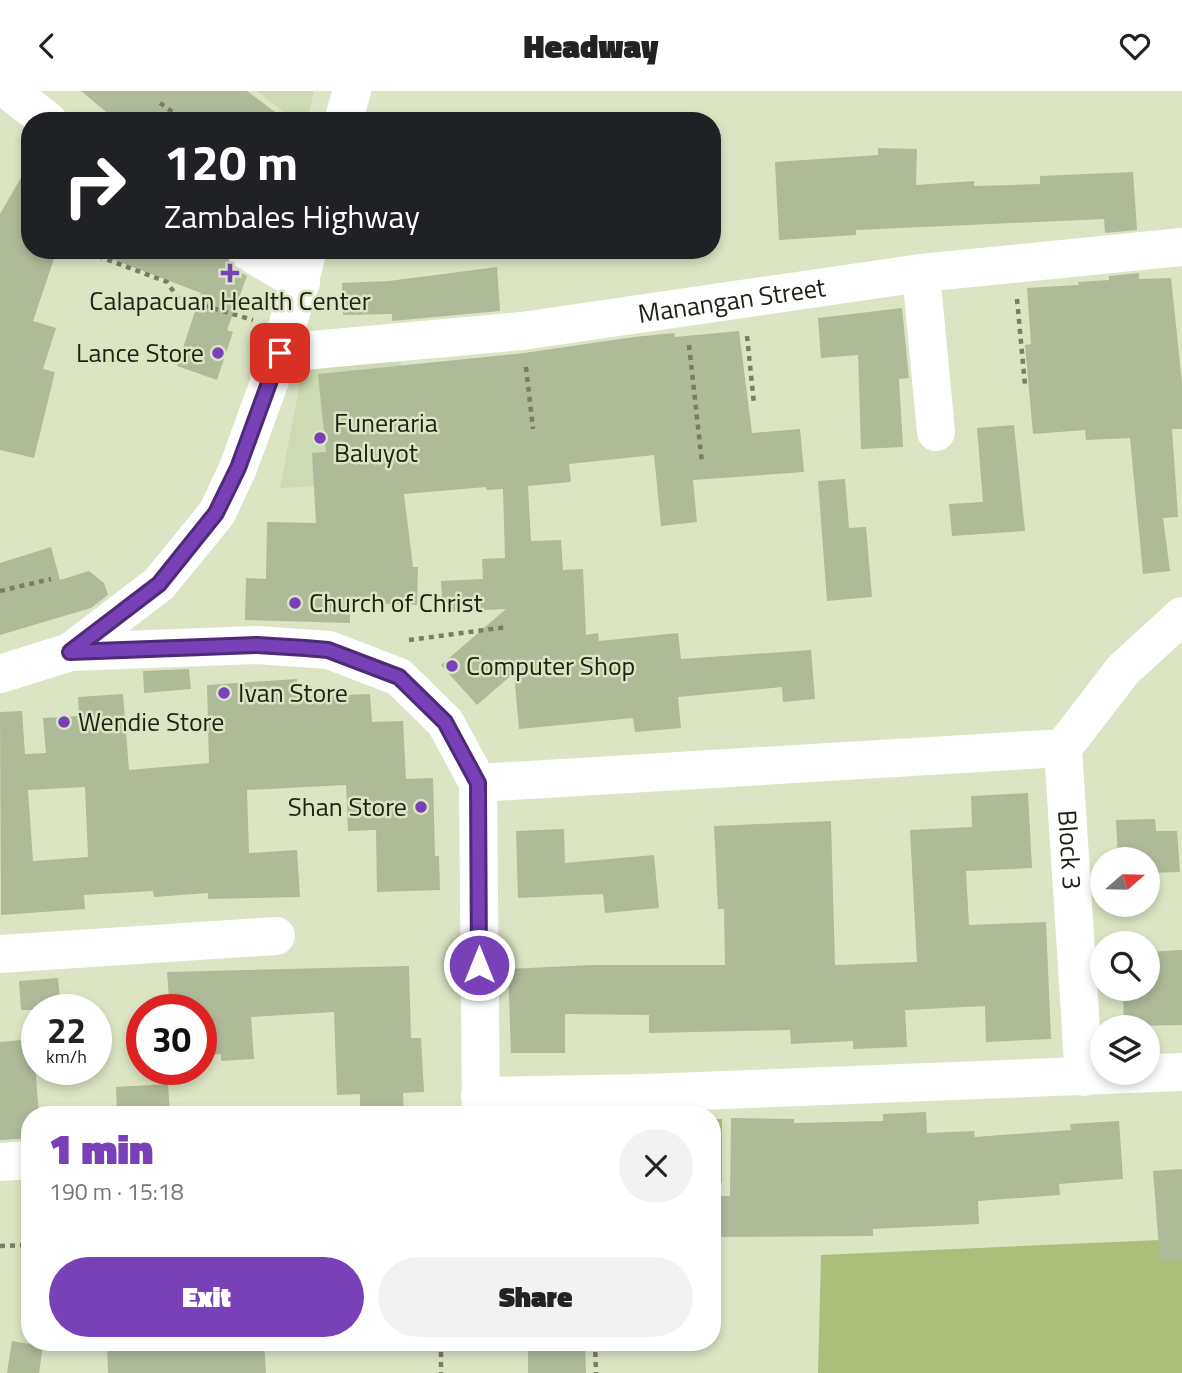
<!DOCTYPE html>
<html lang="en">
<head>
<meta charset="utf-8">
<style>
  :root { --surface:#fff; --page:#f2f2f2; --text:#222; --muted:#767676; --accent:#7841b8 }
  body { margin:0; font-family:"Titillium Web",sans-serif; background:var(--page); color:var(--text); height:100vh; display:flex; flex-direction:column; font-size:26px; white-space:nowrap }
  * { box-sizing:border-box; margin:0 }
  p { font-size:23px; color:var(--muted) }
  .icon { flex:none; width:38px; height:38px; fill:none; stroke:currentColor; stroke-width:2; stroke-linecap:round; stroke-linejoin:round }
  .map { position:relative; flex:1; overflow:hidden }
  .sheet { position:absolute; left:21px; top:1015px; width:700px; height:245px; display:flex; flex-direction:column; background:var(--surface); border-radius:28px; box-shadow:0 4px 10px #0003 }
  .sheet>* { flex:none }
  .hud { position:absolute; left:21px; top:21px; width:700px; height:147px; border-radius:28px; box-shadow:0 4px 10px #0003; background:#202124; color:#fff; overflow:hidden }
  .needle { width:46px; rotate:70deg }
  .controls { position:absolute; left:1090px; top:756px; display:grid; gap:14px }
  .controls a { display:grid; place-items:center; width:70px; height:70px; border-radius:50%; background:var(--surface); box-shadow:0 4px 10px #0003; font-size:35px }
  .speed { position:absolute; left:21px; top:903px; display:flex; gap:14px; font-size:35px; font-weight:700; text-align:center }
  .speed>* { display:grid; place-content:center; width:91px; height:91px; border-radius:50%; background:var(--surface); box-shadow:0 4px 10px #0003; line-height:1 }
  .speed small { font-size:18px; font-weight:400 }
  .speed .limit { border:10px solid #d22; background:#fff; color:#111 }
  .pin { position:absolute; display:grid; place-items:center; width:60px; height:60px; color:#fff; margin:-30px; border-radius:14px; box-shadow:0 4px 10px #0006 }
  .me { position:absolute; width:77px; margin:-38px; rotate:0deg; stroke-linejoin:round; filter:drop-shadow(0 0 5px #0008) }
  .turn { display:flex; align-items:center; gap:24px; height:147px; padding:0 28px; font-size:32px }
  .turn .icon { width:91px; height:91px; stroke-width:2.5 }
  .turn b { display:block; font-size:49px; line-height:60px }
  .round { display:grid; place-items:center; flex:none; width:74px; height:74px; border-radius:37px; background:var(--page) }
  .overview { display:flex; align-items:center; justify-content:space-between; height:119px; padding:0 28px }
  h1 { font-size:42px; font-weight:800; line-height:52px; color:var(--accent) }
  .cta { display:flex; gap:14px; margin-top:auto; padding:14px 28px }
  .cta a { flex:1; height:80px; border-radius:42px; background:var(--accent); color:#fff; font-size:28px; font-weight:800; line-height:80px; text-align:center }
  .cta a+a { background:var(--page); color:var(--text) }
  header { display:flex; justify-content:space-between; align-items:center; height:91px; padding:0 28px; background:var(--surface); font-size:32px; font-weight:800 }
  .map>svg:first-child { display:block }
  .built { fill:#cddab2 }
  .green { fill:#abbf7b }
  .building { fill:#afba99; fill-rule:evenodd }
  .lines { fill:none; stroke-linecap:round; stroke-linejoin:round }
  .path { stroke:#777d67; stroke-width:4.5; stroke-dasharray:5 5; stroke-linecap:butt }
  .minor { stroke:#fff; stroke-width:38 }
  .major { stroke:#fff; stroke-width:38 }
  .route-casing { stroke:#4e2a78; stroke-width:18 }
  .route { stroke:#7841b8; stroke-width:12 }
  .poi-dot { fill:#7841b8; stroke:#dbe5c3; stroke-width:2.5 }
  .labels { text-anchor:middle; stroke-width:5; stroke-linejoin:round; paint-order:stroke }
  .street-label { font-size:26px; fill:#1e2115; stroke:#dbe5c3 }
  .poi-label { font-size:26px; fill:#1e2115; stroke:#dbe5c3; text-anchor:start }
</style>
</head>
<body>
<header><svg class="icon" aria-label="back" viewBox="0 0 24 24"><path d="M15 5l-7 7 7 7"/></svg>Headway<svg class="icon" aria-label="heart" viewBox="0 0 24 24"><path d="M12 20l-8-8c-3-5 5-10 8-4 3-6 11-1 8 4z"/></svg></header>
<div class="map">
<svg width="1182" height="1282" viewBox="0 0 1182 1282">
  <rect width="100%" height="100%" fill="#dbe5c3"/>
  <path class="built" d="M257,0H314L307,30H296Z
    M400,267L413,390L280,397L303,276Z"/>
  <path class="green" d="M712,1028H722V1092H712Z
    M1182,1148V1282H818L821,1164Z"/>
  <path class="building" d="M81,0H247L287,30H117Z
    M878,57L917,58L916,94L974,90V95L1040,93V85L1133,81L1137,139L1105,142L1104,128L856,139V144L779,149L775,71L878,64Z
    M30,71V159H57L33,230L56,237L43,278L55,281L34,367L0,359V123Z
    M97,159H210L226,165L234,177L247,185L227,239L233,241L217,289L177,275L201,202L96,162Z
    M497,176L500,220L392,230V223L343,224L342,192L389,190Z
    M1139,182V188L1171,187L1182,292V338H1172L1178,426L1163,427L1170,480L1143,483L1130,347L1086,349L1085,339L1033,343L1025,254L1031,253L1027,197L1079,194L1078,191L1109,189V185Z
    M902,217L909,287L899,288L903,356L861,358L858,264L821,267L818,227Z
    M739,240L752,342L800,338L804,381L693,389L697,431L661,435L654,364L569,373L571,391L528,395L531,450L561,449L563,479L583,478L586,544L598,542L599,550L678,542L681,568L811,559L815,608L783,611L782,596L678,606L681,637L635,641L633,627L519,638L514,582L477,614L441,574L506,518L443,521L441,490L483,488L482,468L505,467L503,398L487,399L486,396L404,403L413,476H418L417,514L350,512V532L245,529L246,487L266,488L267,431L316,432L312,362L326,361L318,283L524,262L634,246L674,242L675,246Z
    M1014,334L1025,440L952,445L949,413L983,411L977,337Z
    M845,388L849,437L866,436L872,506L827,510L818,390Z
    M51,456L60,489L89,480L104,492L108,504L91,517L0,544V472Z
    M189,578L191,598L144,602L143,580Z
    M297,588L298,606L370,603L372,631L403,630L406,688L433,687L435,765H439L440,799L377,801L376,739L348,740L346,694L247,699L249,762L297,759L300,806L208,808V802L154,806L153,800L84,804L85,818L1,824L0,621L22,620L25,663L46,662L43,627L79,625L78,606L123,603L129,679L209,672L207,594ZM85,696L88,766L33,770L28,699Z
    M1028,702L1032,777L966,780L969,834L1046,831L1051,948L986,951L985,915L905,919L907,956L853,958V950L791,953L790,939L649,942V924L565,923V962H511L508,878L591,874H725L724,818H718L714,735L831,730L835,874L917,871L910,739L972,736L971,705Z
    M1155,728L1156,740H1177L1180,781L1148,782V768H1118L1116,729Z
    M564,738L565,772L654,764L659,817L605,822L603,803L518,807L516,740Z
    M1182,859V934L1124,935L1123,898H1148V861Z
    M409,875L411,947H421L424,1001L403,1002L404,1024H360V1003L337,1004L334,921L251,926L254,968L221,970V963L201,965V919H170L167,881Z
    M58,887L61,919H21L19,890Z
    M33,948L39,1024H30V1047L0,1049V951Z
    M168,993L170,1024H117L116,996Z
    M926,1021L927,1042L974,1040L975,1046L1071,1039L1070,1033L1119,1030L1123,1088L1059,1093L1060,1104L978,1110L979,1133L873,1138V1145L712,1146V1105H730L731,1027L794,1028V1032L883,1030V1023Z
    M1182,1078V1169L1160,1170L1153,1080Z
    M12,1250L43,1255L39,1282H7Z
    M107,1251H146V1258L264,1251L266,1282H108Z
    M528,1251H585L586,1282H528Z"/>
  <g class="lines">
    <path class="path" d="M160,12L185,30
      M98,165L167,191L178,207L253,229
      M1017,208L1025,294
      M747,245L754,313
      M689,254L702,372
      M526,276L533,338
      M0,500L51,488
      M409,549L507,536
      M0,1155L30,1154
      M441,1251V1282
      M595,1251L596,1282"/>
    <g class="minor">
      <path d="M9,0L48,30"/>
      <path d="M246,159L301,192"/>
      <path d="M921,182L936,341"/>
      <path id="s1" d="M280,262L522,240L921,182L1182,156"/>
      <path d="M70,561L257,554L329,559L399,586L445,631L478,692L1063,657L1123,579L1182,525"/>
      <path id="s2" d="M1063,657L1084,986"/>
      <path d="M478,692L481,1024"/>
      <path d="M0,863L276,845"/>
      <path d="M480,1005L647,1002L1182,981"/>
      <path d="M0,1071L30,1069"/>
    </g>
    <path class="major" d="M343,30L352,0
      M0,583L70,561L159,493L217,422L238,377L280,262L308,159"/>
  </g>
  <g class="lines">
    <g class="route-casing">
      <path id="route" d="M280,262L238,377L216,422L159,493L70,561L257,554L305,557L328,559L399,586L445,631L478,692L479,874"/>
    </g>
    <use href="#route" class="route"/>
  </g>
  <g class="poi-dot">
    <path d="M226.5 171.5h7v7h7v7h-7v7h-7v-7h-7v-7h7z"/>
    <circle cx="218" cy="262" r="7"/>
    <circle cx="320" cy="347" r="7"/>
    <circle cx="295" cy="512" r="7"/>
    <circle cx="452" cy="575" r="7"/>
    <circle cx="224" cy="602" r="7"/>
    <circle cx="64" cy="631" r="7"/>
    <circle cx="421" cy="716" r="7"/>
  </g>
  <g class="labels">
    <g class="street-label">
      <text dy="9" stroke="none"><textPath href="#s1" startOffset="455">Manangan Street</textPath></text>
      <text dy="9" stroke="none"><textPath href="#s2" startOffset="102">Block 3</textPath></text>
    </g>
    <g class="poi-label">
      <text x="230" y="219" text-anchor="middle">Calapacuan Health Center</text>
      <text x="204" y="271" text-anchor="end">Lance Store</text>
      <text x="334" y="341">Funeraria<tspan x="334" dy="30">Baluyot</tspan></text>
      <text x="309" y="521">Church of Christ</text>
      <text x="466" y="584">Computer Shop</text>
      <text x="238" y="611">Ivan Store</text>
      <text x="78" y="640">Wendie Store</text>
      <text x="407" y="725" text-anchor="end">Shan Store</text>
    </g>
  </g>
</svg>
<div class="controls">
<a><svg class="needle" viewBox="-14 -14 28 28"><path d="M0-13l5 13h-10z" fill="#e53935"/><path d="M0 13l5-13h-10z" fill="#767676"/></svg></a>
<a><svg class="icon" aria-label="search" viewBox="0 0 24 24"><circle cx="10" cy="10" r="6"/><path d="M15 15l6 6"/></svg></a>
<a><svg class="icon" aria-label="layers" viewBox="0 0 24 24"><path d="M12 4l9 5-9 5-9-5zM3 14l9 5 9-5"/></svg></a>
</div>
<div class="speed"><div>22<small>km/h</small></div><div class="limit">30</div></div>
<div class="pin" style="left:280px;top:262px;background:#d93025"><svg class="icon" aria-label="arrive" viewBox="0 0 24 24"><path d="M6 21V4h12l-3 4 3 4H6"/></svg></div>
<svg class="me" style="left:479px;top:874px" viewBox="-20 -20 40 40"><circle r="17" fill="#7841b8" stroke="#fff" stroke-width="3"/><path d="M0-11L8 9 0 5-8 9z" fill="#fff"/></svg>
<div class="hud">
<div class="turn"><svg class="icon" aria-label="right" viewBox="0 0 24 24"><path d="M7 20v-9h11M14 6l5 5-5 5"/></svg><div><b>120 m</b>Zambales Highway</div></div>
</div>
<section class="sheet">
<div class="overview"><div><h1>1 min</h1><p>190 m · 15:18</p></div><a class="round"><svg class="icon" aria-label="close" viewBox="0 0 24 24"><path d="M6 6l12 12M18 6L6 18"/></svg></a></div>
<div class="cta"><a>Exit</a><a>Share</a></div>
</section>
</div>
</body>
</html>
